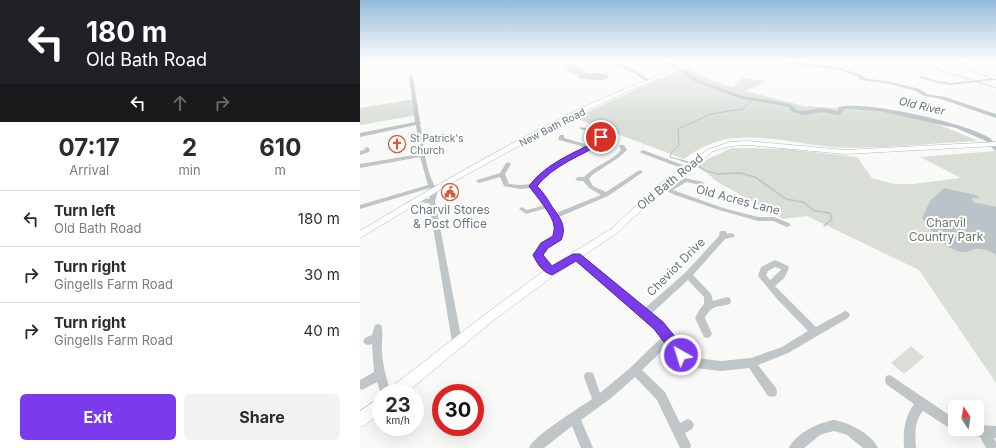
<!DOCTYPE html>
<html lang="en">
<head>
<meta charset="utf-8">
<style>
  :root { --surface:#fff; --page:#f2f2f3; --text:#2b2b33; --muted:#7c7c81; --line:#e1e1e2; --accent:#7c3aed }
  body { margin:0; font-family:Inter,sans-serif; background:var(--page); color:var(--text); height:100vh; display:flex; flex-direction:column; font-size:15px; white-space:nowrap }
  * { box-sizing:border-box; margin:0 }
  p { font-size:13px; color:var(--muted) }
  .icon { flex:none; width:22px; height:22px; fill:none; stroke:currentColor; stroke-width:2; stroke-linecap:round; stroke-linejoin:round }
  .map { position:relative; flex:1; overflow:hidden }
  .side { display:flex; flex-direction:column; background:var(--surface); width:360px }
  .side>* { flex:none }
  .hud { background:#202124; color:#fff; overflow:hidden }
  .needle { width:26px; rotate:348deg }
  .fabs { position:absolute; left:588px; top:400px; display:grid; gap:8px }
  .fabs a { display:grid; place-items:center; width:36px; height:36px; border-radius:6px; background:var(--surface); box-shadow:0 4px 16px #0002; font-size:20px }
  .speed { position:absolute; left:12px; top:384px; display:flex; gap:8px; font-size:20px; font-weight:700; text-align:center }
  .speed>* { display:grid; place-content:center; width:52px; height:52px; border-radius:50%; background:var(--surface); box-shadow:0 4px 16px #0002; line-height:1 }
  .speed small { font-size:10px; font-weight:400 }
  .speed .limit { border:6px solid #d22; background:#fff; color:#111 }
  .pin { position:absolute; display:grid; place-items:center; width:34px; height:34px; color:#fff; margin:-17px; border:2px solid #fff; border-radius:50%; box-shadow:0 1px 4px #0007 }
  .me { position:absolute; width:44px; margin:-22px; rotate:321deg; stroke-linejoin:round; filter:drop-shadow(0 0 3px #0008) }
  .turn { display:flex; align-items:center; gap:14px; height:84px; padding:0 20px; font-size:18px }
  .turn .icon { width:52px; height:52px; stroke-width:2.5 }
  .turn b { display:block; font-size:28px; line-height:34px }
  .lanes { display:flex; align-items:center; height:38px; padding:0 20px; background:#0003; justify-content:center; gap:20px; direction:ltr }
  .lanes .off { opacity:.35 }
  .eta { display:flex; justify-content:space-evenly; align-items:center; height:68px; text-align:center }
  .eta b { font-size:24px; font-weight:700; line-height:28px }
  .button { display:flex; gap:8px; margin-top:auto; padding:8px 20px }
  .button a { flex:1; height:46px; border-radius:6px; background:var(--accent); color:#fff; font-size:16px; font-weight:700; line-height:46px; text-align:center }
  .button a+a { background:var(--page); color:var(--text) }
  ul { padding:0; list-style:none }
  li { display:flex; align-items:center; gap:12px; height:56px; padding:0 20px; border-top:1px solid var(--line) }
  li div { flex:1 }
  li b { display:block; font-size:15px }
  li em { font-style:normal }
  main { display:flex; flex:1; min-height:0 }
  .map>svg:first-child { display:block }
  .green { fill:#d9ded7 }
  .water { fill:#bac4c8 }
  .lines { fill:none; stroke-linecap:round; stroke-linejoin:round }
  .stream-far1 { stroke:#bac4c8; stroke-width:1 }
  .stream { stroke:#bac4c8; stroke-width:1.5 }
  .river { fill:#bac4c8; fill-rule:evenodd }
  .major-casing { stroke:#b4b9bd; stroke-width:1 }
  .minor { fill:#c0c5c8; fill-rule:evenodd }
  .major { fill:#fff; fill-rule:evenodd }
  .rail { stroke:#a2a9ae; stroke-width:1; stroke-dasharray:3.5 1.5; stroke-linecap:butt }
  .route { fill:#7c3aed; stroke:#51269a }
  .labels { text-anchor:middle; stroke-width:4; stroke-linejoin:round; paint-order:stroke }
  .far-street-label { font-size:10px; fill:#667580; stroke:#fff }
  .far-poi-label { font-size:10px; fill:#667580; stroke:#fff; text-anchor:start }
  .far-water-label { font-size:11px; font-style:italic; fill:#61737a; stroke:#fff }
  .street-label { font-size:12px; fill:#667580; stroke:#fff }
  .poi-label { font-size:12px; fill:#667580; stroke:#fff }
  .park-label { font-size:12px; fill:#687965; stroke:#fff }
</style>
</head>
<body>
<main>
<section class="side">
<div class="hud">
<div class="turn"><svg class="icon" aria-label="left" viewBox="0 0 24 24"><path d="M17 20v-9H6M10 6l-5 5 5 5"/></svg><div><b>180 m</b>Old Bath Road</div></div>
<div class="lanes"><svg class="icon" aria-label="left" viewBox="0 0 24 24"><path d="M17 20v-9H6M10 6l-5 5 5 5"/></svg><svg class="icon off" aria-label="ahead" viewBox="0 0 24 24"><path d="M12 20V5M6 11l6-6 6 6"/></svg><svg class="icon off" aria-label="right" viewBox="0 0 24 24"><path d="M7 20v-9h11M14 6l5 5-5 5"/></svg></div>
</div>
<div class="eta">
<div><b>07:17</b><p>Arrival</p></div>
<div><b>2</b><p>min</p></div>
<div><b>610</b><p>m</p></div>
</div>
<ul>
<li><svg class="icon" aria-label="left" viewBox="0 0 24 24"><path d="M17 20v-9H6M10 6l-5 5 5 5"/></svg><div><b>Turn left</b><p>Old Bath Road</p></div><em>180 m</em></li>
<li><svg class="icon" aria-label="right" viewBox="0 0 24 24"><path d="M7 20v-9h11M14 6l5 5-5 5"/></svg><div><b>Turn right</b><p>Gingells Farm Road</p></div><em>30 m</em></li>
<li><svg class="icon" aria-label="right" viewBox="0 0 24 24"><path d="M7 20v-9h11M14 6l5 5-5 5"/></svg><div><b>Turn right</b><p>Gingells Farm Road</p></div><em>40 m</em></li>
</ul>
<div class="button"><a>Exit</a><a>Share</a></div>
</section>
<div class="map">
<svg width="636" height="448" viewBox="0 0 636 448">
  <rect width="100%" height="100%" fill="#f9f9f7"/>
  <path class="green" d="M328,68L354,82L373,87L382,78L408,81L385,91L444,106L499,110L523,108L580,125L618,141C570,143 520,150 472,147C440,144 406,135 374,138C355,140 339,148 324,159L215,118L281,87Z
    M49,100L53,101L57,115L0,125V108Z
    M372,148L425,149L497,157L512,178L534,184H553L601,178L560,157L636,151V383L559,270L447,216L423,219L356,181L337,164Z
    M551,346L564,357L544,374L531,363Z"/>
  <path class="water" d="M213,64L224,71L222,72C228,75 230,73 236,73C240,73 245,75 249,75L247,76L248,78C238,82 229,79 218,78L219,75L204,70L206,65Z
    M584,188L616,195L619,198H612L613,202L636,207V255C630,251 622,248 615,249C611,250 607,253 603,252C585,251 573,231 562,218L570,201Z"/>
  <g class="lines">
    <path class="stream-far1" d="M324,161L310,157L312,151L319,145L318,129L351,114L383,109L393,99"/>
    <path class="stream" d="M321,160L330,163
      M334,164L346,171L358,174L380,173L395,177L426,199L443,202L455,211L470,213L472,219L464,226"/>
    <path class="river" d="M297,61H304L316,64L339,80L382,96L421,102L432,105L437,110L444,111L462,108L478,111V107C505,100 606,123 630,138C632,140 634,143 636,145V151L634,150L626,141L596,128L519,111L485,109L479,115L462,112L444,115L433,112L428,107L419,105L379,98L335,82L312,66Z
      M401,61C435,61 470,63 502,75L504,78L530,82L560,89L567,94L585,97L636,114V118L581,99L564,96L556,91L530,84L500,80L498,77L480,70Z"/>
    <g class="major-casing">
      <path id="major" d="M335,61H341L273,89L206,120L93,182L0,238V231C66,191 132,153 201,118C245,96 290,79 335,61Z
        M587,61H593L636,76V79Z
        M388,141L485,150L636,142V146L485,154L388,145L371,146L353,151L304,189L257,233L196,274L135,319L46,393H28L30,388L127,313L188,268L251,229L298,185L349,149L370,142Z
        M21,397V413L5,425L0,427V411Z"/>
    </g>
    <path class="minor" d="M247,61H252L278,72L290,81L287,82L276,74Z
      M610,61L611,63L597,65L595,64Z
      M51,76L53,77L60,122L61,123L60,124C64,144 65,174 78,190L75,201L102,342L100,345L97,346L94,345L92,342L69,203H64L61,201L64,199H69L72,190L70,188L0,209V205L68,185L60,157L0,168V164L60,154L56,125L0,137V133L55,122L49,77Z
      M560,76L578,81L591,83L636,78V80L591,85L578,83L559,78L558,77Z
      M220,127L237,130H242V131L240,133L246,141C240,145 232,147 226,151C208,161 190,170 176,186L187,199L196,213L241,195L229,188L223,181H218L215,179L218,177H224C235,165 251,162 261,150L259,146L260,145H264L267,150L266,151L258,158L232,175L229,179L233,186L246,192L278,171L280,170L283,172L248,196L199,217L203,228L201,237L187,248L182,255L185,260L196,271L195,273C185,275 178,262 174,255L181,244L194,236C197,225 192,217 187,208L166,214L159,209L162,207L167,210L185,205L171,188L160,189L144,186L140,177L119,183L116,181L117,180L140,173L146,163L148,162L151,164L145,174L149,184L160,185L171,184L189,168L222,148L221,146L199,140L198,139L200,135H204V138L225,144L226,146L240,140L235,133L220,129Z
      M7,147L10,149L9,152L0,155V151L4,150L5,148Z
      M283,150L328,167L329,168L328,169H324L281,153L280,152Z
      M325,178L343,182L344,183L341,185L326,182L313,190L363,208L398,217H414L429,223L431,225L427,227L413,221H398L359,210L315,195L298,187L301,185L308,188Z
      M360,231H366L367,234L371,233L375,235L374,237L365,239L333,275L351,294L353,301L367,297L370,298L371,301L370,304C358,307 351,305 345,318L352,334L350,337L347,338L344,337L335,318L340,309L344,304V297L328,280L292,313L302,322L325,352L337,358L361,361L391,358L422,347L448,331L418,300L398,276L401,267L415,260L428,266L429,268L424,278L415,286L456,327L485,311L488,312L490,315L488,318L428,353L398,365L416,388L417,392L416,396L412,397L408,396L389,368L361,371L336,368L317,358L308,345L282,370L305,392L320,423L328,419L332,421L334,425L332,429L325,433L331,445L330,448H320L297,400L275,377L250,399L221,420L233,448H221L212,426L184,448H169C174,435 218,409 232,399L224,377L225,373L229,372L233,373L240,393L270,368L302,337L296,328L214,258L213,256L214,254H220L285,308L325,273L359,236ZM415,267L421,269L420,271L410,280L406,275L408,271Z
      M18,324L21,325C24,331 21,346 22,353C23,367 27,380 31,393H21V394L17,382L2,390L0,389V380L14,372L12,344L8,345L5,344L3,341L5,338L12,335L15,325Z
      M530,375L595,419V429H599L595,431L591,429L563,411C554,422 555,434 556,448H544C543,432 544,418 554,404L526,384L525,380L526,376Z
      M474,420C488,422 512,434 518,448H503L487,435L481,433L474,431L466,433L460,435L444,448H429C435,434 459,422 474,420Z
      M617,425L636,426V438H634L636,442V448H626L620,437L605,433L603,429H617Z"/>
    <use href="#major" class="major"/>
    <path class="rail" d="M552,61L636,88"/>
  </g>
  <linearGradient id="sky" x2="0" y2="1"><stop stop-color="#95badb"/><stop offset="0.49" stop-color="#fcfcfb"/><stop offset="1" stop-color="#fcfcfb" stop-opacity="0"/></linearGradient>
  <rect width="636" height="124" fill="url(#sky)"/>
  <path class="route" d="M239,135H244L246,141L245,142C222,155 194,165 177,186C183,192 187,198 191,205C198,216 208,225 201,240L188,248L183,255L192,266L213,254H220L303,322L326,350L328,355L326,359L321,361L317,359L294,329L216,261L192,275C182,272 177,263 173,255L181,243L193,236C193,233 195,229 194,226C193,215 176,196 169,186C186,163 214,153 239,140Z"/>
  <defs>
    <g id="church-ring" transform="scale(0.9)"><circle r="9.5" fill="#fff" stroke="#d95c38" stroke-width="1.5"/><path d="M-1.2-6h2.4v3.5h3.3v2.4h-3.3V6h-2.4V-.1h-3.3v-2.4h3.3Z" fill="#d95c38"/></g>
    <g id="civic-ring" transform="scale(0.9)"><circle r="9.5" fill="#fff" stroke="#d95c38" stroke-width="1.5"/><path d="M-.6-6.5H3V-4.5H.6V-3L4-1V1h2V6H-6V1h2V-1L-.6-3ZM-1.2 2.5V6h2.4V2.5Z" fill="#d95c38"/></g>
  </defs>
  <g fill-rule="evenodd">
    <use href="#church-ring" x="37" y="144"/>
    <use href="#civic-ring" x="90" y="192"/>
  </g>
  <g class="labels">
    <g class="far-street-label">
      <text transform="translate(192 127) rotate(-27)" y="4">New Bath Road</text>
    </g>
    <g class="far-poi-label">
      <text x="50" y="142">St Patrick's<tspan x="50" dy="12">Church</tspan></text>
    </g>
    <g class="far-water-label">
      <text transform="translate(562 106) rotate(13)" y="4">Old River</text>
    </g>
    <g class="street-label">
      <text transform="translate(310 182) rotate(-39)" y="4">Old Bath Road</text>
      <text transform="translate(378 200) rotate(15)" y="4">Old Acres Lane</text>
      <text transform="translate(316 267) rotate(-45)" y="4">Cheviot Drive</text>
    </g>
    <g class="poi-label">
      <text x="90" y="214">Charvil Stores<tspan x="90" dy="14">&amp; Post Office</tspan></text>
    </g>
    <g class="park-label">
      <text x="586" y="227">Charvil<tspan x="586" dy="14">Country Park</tspan></text>
    </g>
  </g>
</svg>
<div class="fabs">
<a><svg class="needle" viewBox="-14 -14 28 28"><path d="M0-13l5 13h-10z" fill="#e53935"/><path d="M0 13l5-13h-10z" fill="#7c7c81"/></svg></a>
</div>
<div class="speed"><div>23<small>km/h</small></div><div class="limit">30</div></div>
<div class="pin" style="left:241px;top:137px;background:#d93025"><svg class="icon" aria-label="arrive" viewBox="0 0 24 24"><path d="M6 21V4h12l-3 4 3 4H6"/></svg></div>
<svg class="me" style="left:321px;top:355px" viewBox="-20 -20 40 40"><circle r="17" fill="#7c3aed" stroke="#fff" stroke-width="3"/><path d="M0-11L8 9 0 5-8 9z" fill="#fff"/></svg>
</div>
</main>
</body>
</html>
